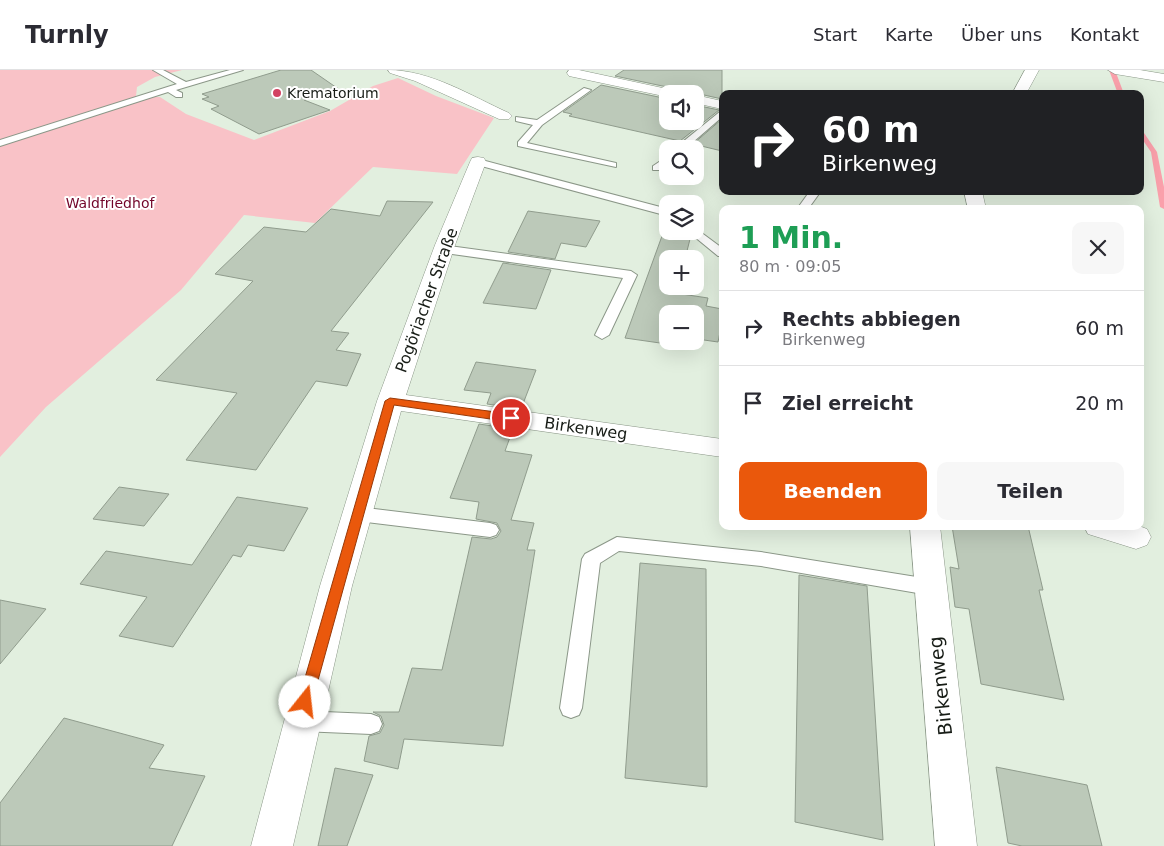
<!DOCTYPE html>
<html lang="de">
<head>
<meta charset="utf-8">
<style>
  :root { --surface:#fff; --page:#f7f7f7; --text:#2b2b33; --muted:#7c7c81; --line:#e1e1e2; --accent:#ea580c }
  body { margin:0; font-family:"DejaVu Sans",sans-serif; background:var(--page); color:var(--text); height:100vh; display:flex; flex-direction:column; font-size:19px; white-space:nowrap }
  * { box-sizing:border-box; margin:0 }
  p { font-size:16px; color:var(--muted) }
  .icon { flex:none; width:28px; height:28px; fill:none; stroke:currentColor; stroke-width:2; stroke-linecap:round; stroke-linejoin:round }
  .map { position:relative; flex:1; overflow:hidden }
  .details { position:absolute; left:719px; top:135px; width:425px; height:325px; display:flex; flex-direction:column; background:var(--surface); border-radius:10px; box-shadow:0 5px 20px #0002 }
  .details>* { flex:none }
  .banner { position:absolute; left:719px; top:20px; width:425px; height:105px; border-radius:10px; box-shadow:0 5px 20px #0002; background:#202124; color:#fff; overflow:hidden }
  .controls { position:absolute; left:659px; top:15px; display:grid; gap:10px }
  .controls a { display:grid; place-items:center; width:45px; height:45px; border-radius:10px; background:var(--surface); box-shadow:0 5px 20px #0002; font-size:25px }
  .pin { position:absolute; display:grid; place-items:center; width:42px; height:42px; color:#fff; margin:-21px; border:2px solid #fff; border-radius:50%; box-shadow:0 1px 5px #0007 }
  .me { position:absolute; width:55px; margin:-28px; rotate:16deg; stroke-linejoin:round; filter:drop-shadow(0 0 4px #0008) }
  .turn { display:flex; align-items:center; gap:18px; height:105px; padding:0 20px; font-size:22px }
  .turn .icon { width:65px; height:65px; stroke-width:2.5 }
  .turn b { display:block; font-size:35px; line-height:42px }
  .round { display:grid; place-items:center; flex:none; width:52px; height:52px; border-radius:10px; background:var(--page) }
  .summary { display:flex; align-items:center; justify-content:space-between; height:85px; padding:0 20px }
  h1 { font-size:30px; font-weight:800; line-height:38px; color:#1e9e55 }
  .cta { display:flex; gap:10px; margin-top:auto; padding:10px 20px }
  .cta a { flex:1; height:58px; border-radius:10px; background:var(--accent); color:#fff; font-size:20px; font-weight:800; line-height:58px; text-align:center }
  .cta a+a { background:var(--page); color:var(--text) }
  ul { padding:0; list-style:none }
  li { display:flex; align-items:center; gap:15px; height:75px; padding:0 20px; border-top:1px solid var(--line) }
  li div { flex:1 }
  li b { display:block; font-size:19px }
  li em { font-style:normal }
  header { display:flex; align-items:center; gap:30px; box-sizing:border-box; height:70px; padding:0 25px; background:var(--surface); border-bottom:1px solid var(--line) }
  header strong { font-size:24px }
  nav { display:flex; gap:28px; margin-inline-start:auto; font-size:18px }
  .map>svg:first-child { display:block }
  .green { fill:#f9c2c7 }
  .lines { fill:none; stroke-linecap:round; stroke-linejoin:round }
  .stream { fill:#faa0ab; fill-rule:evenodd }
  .building { fill:#bcc9b9; stroke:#909c8d; fill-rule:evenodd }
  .lane-casing { stroke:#8b9788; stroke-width:2 }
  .street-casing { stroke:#8b9788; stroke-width:1 }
  .lane { fill:#fff; fill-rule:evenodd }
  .street { fill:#fff; fill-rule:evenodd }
  .route { fill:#ea580c; stroke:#983908 }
  .poi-dot { fill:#d24261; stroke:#fff; stroke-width:2 }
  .labels { text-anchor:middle; stroke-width:4; stroke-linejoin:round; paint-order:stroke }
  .far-poi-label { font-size:14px; fill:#171c16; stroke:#fff; text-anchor:start }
  .far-park-label { font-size:14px; fill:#720428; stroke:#fff }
  .street-label { font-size:16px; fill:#171c16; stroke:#fff }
  .near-street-label { font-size:19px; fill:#171c16; stroke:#fff }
</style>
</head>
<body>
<header>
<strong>Turnly</strong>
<nav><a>Start</a><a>Karte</a><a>Über uns</a><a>Kontakt</a></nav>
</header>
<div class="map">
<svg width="1164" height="776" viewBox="0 0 1164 776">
  <rect width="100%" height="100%" fill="#e2efdf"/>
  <path class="green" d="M0,0H182L155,7L137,17L136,26L160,27L186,44L254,70L330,41L373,16L398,8L436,26L494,48L457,104L373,97L315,153L244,145L181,220L46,337L0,387Z"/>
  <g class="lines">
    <path class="stream" d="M1109,0H1115L1124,24H1118Z
      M1140,59L1142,60L1157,82L1164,117V139L1160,137L1151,82L1140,66Z"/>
  </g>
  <path class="building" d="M281,0H311L340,20L304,30L330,40L259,64L211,39L219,36L202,29L209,27L202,24Z
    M624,0H722V29L695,23L681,24L672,18L615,6Z
    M601,15L668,29V51H695V35L719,40L680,71L569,46L572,44L563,42Z
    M722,49V81L693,74Z
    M387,131L433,132L331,261L349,263L336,280L361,284L347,316L316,311L256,400L186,390L237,323L156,310L253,211L215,204L264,157L306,162L331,139L380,146Z
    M528,141L600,151L586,177L561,173L555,189L508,182Z
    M662,166L690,169L685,189H668V216H677L675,223L708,228L706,236L722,239V252L718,272L697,269L695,278L625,268ZM668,244H695V271H668Z
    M503,193L551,200L536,239L483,233Z
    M476,292L536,300L521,339L487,334L491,323L464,320Z
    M479,354L513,359L505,381L532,385L511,450L534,453L527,480H535L503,676L404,669L398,699L364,691L369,666L380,663L384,655L381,646L373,642H399L412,598L442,600L472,467L491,469L497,467L501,461L497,453L476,449L479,432L450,428Z
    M119,417L169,424L144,456L93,449Z
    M237,427L308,438L284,481L248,475L241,487L233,485L173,577L119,566L147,527L80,514L106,481L192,495Z
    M952,456H1028L1043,520H1039L1064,630L981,614L969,539L955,537L950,497L959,499Z
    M640,493L706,499L707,717L625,708Z
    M799,505L867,516L883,770L795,752Z
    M0,530L46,539L0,594Z
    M64,648L164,675L149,698L205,706L172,776H0V733Z
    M996,697L1087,715L1102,776H1022L1008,773Z
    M335,698L373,705L347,776H318Z"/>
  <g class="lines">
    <g class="lane-casing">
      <path id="lane" d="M153,0H163L186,12L230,0H243L176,20L182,23V27H176L168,22L0,76V70L177,14Z
        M584,18L591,20L542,55L527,73L616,93V97L518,76V72L533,55L516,51V47L537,50Z
        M722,40V47L685,79H674Z
        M668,86V94L661,100H653V96Z
        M478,89L668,139V146L474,94V90Z
        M810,121H821L808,139H797Z
        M695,158L722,178V186H718L690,163L688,161H695Z
        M442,175L631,201L637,205L609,265L602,269L595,265L623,208L438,182V176Z
        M358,437L490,453L496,455L499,460L496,465L490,467L358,451L352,449L349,444L352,439Z
        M617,467L761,482L929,509L936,511L938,517L936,523L929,525L761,496L619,481L600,493L582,638L579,645L571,648L563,645L560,638L582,489L585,484Z
        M301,641L371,644L379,647L382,654L379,661L371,664L301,661L293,658L290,651L293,644Z"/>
    </g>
    <g class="street-casing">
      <path id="street" d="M388,0C431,0 471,26 509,43L512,46L509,49H499L415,11L390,3Z
        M569,0H579L672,20L679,24H668V27L569,6L567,3Z
        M1025,0H1039L1026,24H1012Z
        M1108,0H1140L1164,4V12L1115,4Z
        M695,25L722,31V39L695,33Z
        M478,87L484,88L486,92L455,175L406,325L722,369V387L401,341L352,516L293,776H251L320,516L377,331L435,175L470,92L472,88Z
        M964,121H982L986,139H968Z
        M910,456H940L977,776H935Z
        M1084,456H1139L1147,459L1151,467L1147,475L1136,479L1088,464Z"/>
    </g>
    <use href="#lane" class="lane"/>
    <use href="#street" class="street"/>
  </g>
  <path class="route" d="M390,328L511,344L516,348L511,352L394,335L312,632L310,637L305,639L300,637L298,632L385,331Z"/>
  <circle class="poi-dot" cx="277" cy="23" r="5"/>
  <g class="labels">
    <g class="far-poi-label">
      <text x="287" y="28">Krematorium</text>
    </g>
    <g class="far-park-label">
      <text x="110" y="138">Waldfriedhof</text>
    </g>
    <g class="street-label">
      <text transform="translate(426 230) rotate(-70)" y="6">Pogöriacher Straße</text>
      <text transform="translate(586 358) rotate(8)" y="6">Birkenweg</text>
    </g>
    <g class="near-street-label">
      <text transform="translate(940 616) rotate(-96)" y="7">Birkenweg</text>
    </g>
  </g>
</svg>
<div class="controls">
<a><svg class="icon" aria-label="sound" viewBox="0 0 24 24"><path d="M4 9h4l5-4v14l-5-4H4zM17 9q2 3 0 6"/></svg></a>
<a><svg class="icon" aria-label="search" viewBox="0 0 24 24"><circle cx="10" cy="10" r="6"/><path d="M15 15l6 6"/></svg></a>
<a><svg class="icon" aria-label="layers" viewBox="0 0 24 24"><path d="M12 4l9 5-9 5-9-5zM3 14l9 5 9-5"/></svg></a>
<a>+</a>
<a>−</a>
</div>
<div class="pin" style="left:511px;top:348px;background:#d93025"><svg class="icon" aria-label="arrive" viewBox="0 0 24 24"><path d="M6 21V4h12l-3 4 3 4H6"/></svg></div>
<svg class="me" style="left:305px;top:632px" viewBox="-20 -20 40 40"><circle r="19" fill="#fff"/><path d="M0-13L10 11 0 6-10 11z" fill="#ea580c"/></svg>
<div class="banner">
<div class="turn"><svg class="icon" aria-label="right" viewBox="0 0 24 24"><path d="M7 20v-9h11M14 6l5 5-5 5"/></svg><div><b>60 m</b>Birkenweg</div></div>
</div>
<section class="details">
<div class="summary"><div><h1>1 Min.</h1><p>80 m · 09:05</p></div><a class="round"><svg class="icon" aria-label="close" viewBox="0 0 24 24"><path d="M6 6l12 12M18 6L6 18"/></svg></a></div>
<ul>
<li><svg class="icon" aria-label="right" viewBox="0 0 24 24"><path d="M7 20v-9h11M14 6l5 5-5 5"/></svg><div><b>Rechts abbiegen</b><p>Birkenweg</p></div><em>60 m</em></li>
<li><svg class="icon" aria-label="arrive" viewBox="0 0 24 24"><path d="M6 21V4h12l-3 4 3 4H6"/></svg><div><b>Ziel erreicht</b></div><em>20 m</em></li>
</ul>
<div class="cta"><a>Beenden</a><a>Teilen</a></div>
</section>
</div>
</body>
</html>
